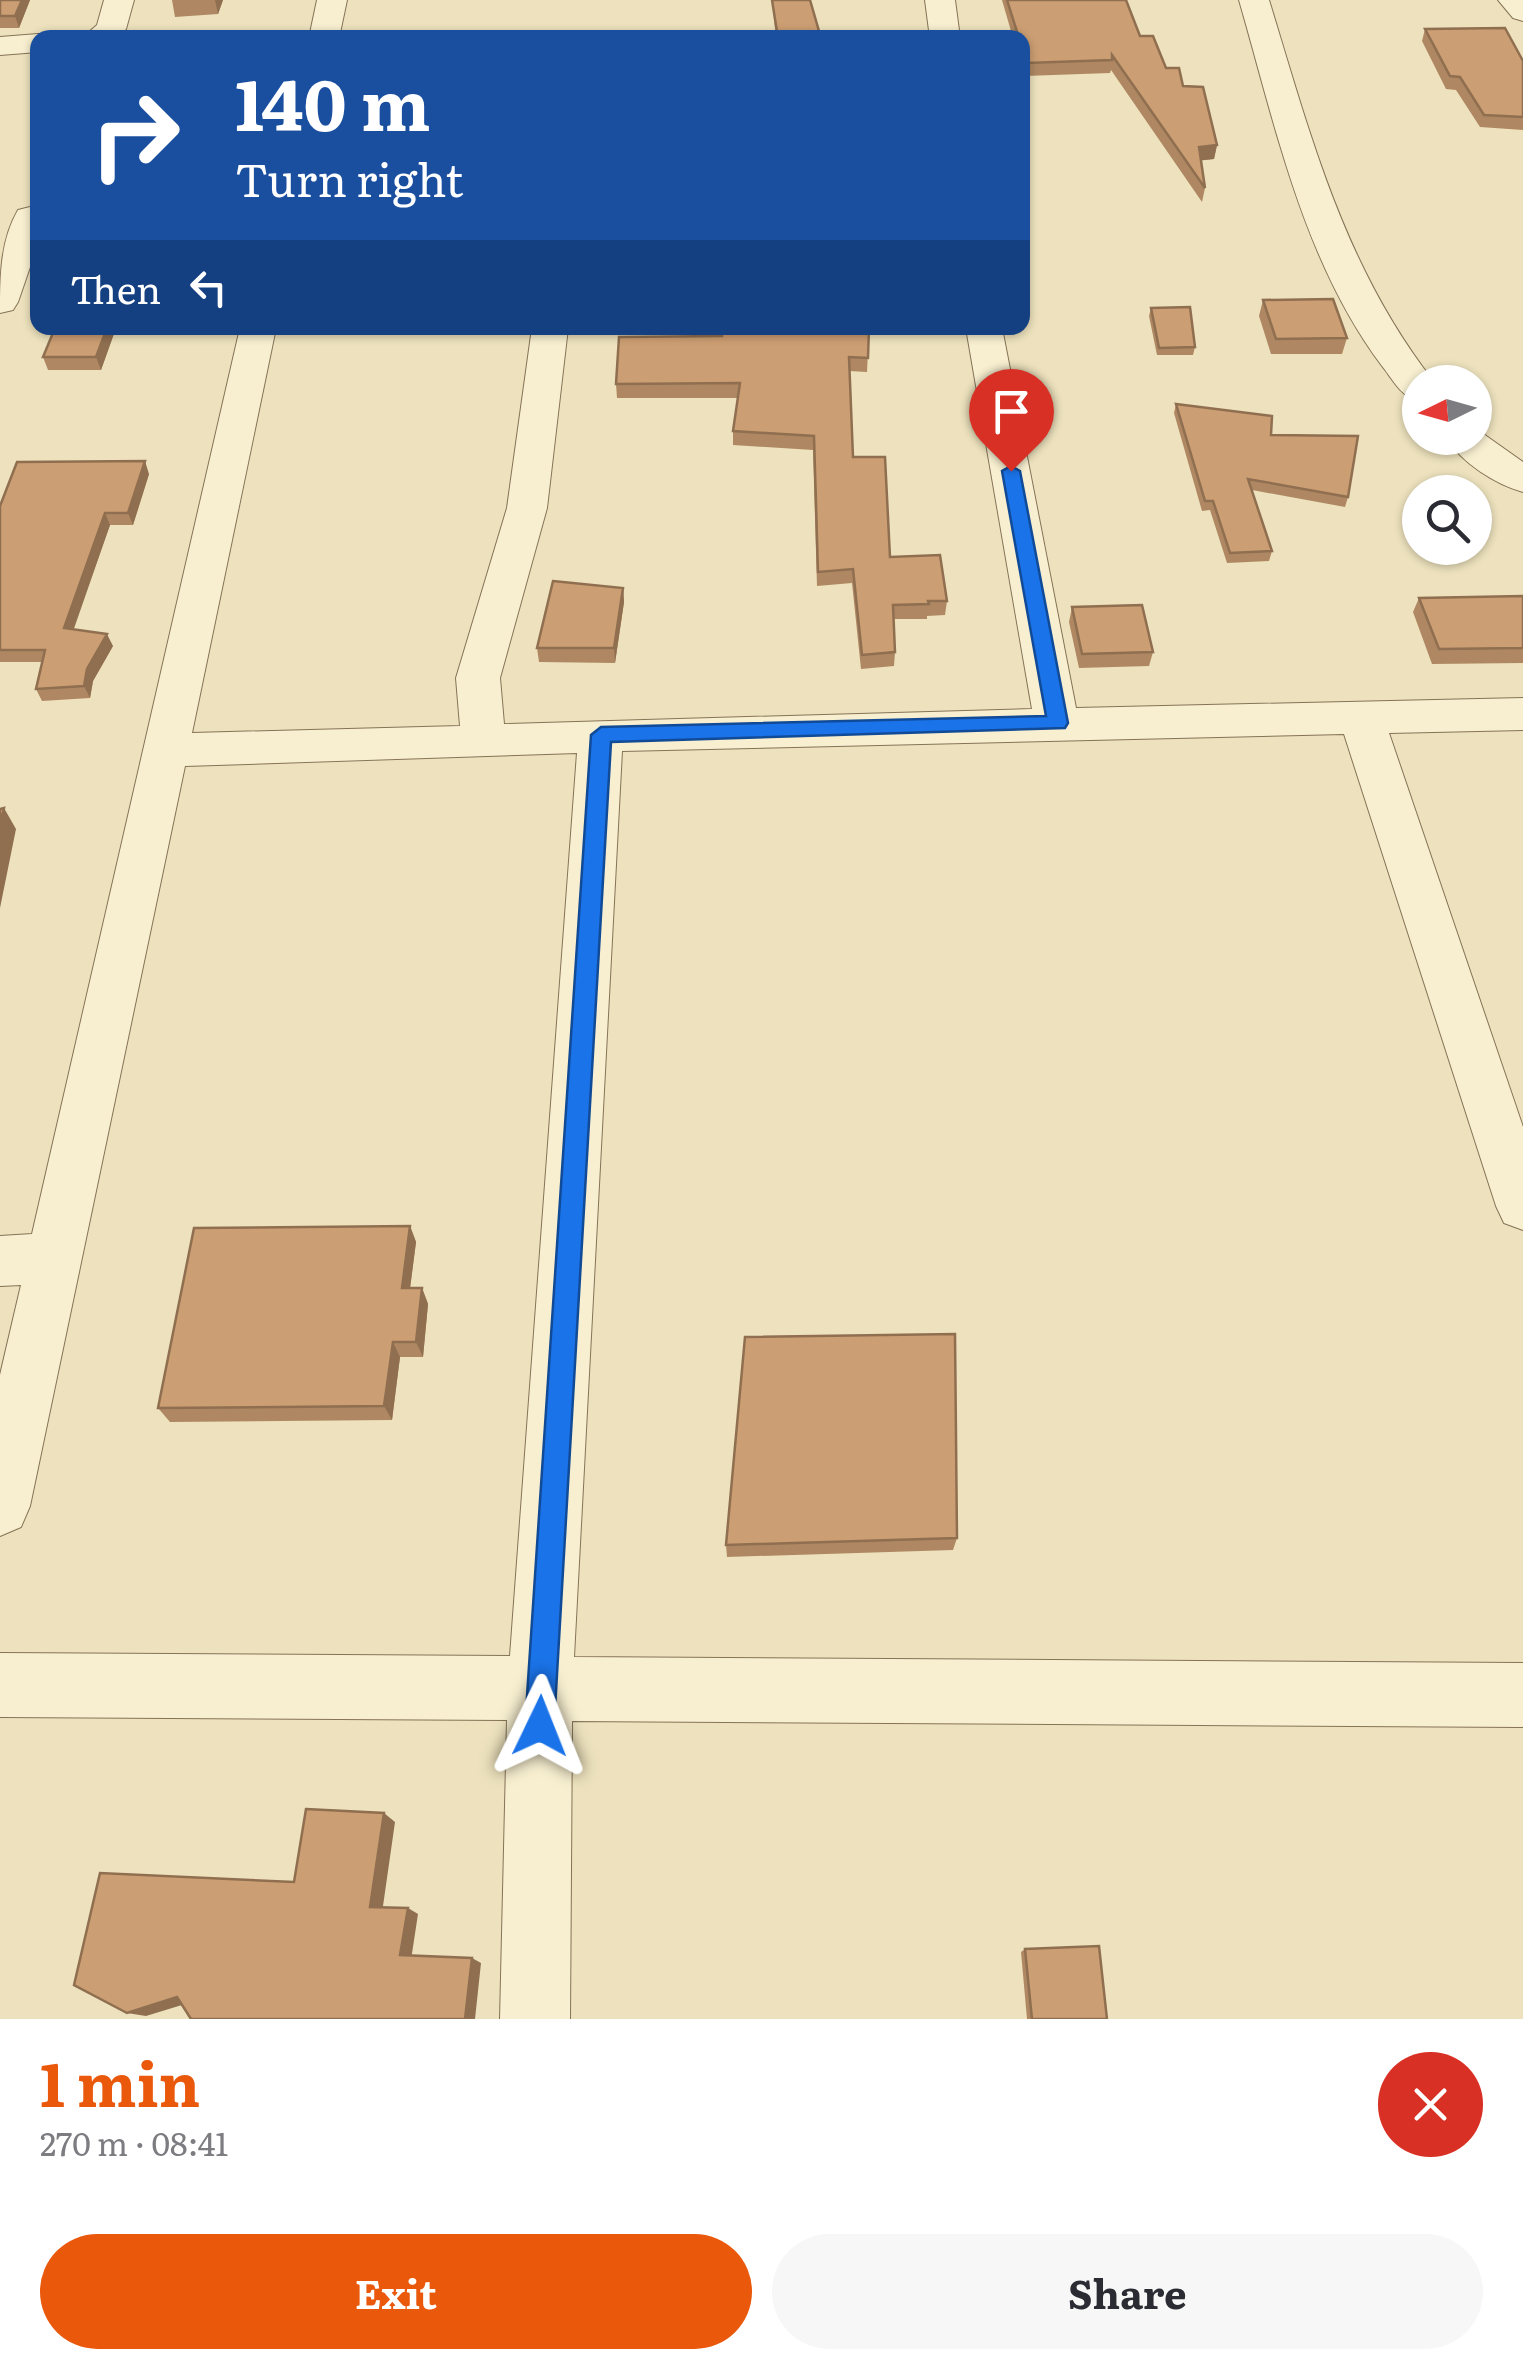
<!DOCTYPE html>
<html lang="en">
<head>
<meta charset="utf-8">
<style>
  :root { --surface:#fff; --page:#f7f7f7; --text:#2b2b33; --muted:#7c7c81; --accent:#ea580c }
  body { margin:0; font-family:Literata,serif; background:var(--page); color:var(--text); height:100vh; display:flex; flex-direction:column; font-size:38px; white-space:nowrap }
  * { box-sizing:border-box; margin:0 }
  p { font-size:32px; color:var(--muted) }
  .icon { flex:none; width:55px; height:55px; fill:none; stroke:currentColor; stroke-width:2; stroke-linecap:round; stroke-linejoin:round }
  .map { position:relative; height:2019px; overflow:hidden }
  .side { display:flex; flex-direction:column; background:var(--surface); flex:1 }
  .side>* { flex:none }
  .banner { position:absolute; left:30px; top:30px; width:1000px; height:305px; border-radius:20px; box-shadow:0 2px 8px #0004; background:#1a4fa0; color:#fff; overflow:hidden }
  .needle { width:65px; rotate:265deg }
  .fabs { position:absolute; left:1402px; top:365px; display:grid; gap:20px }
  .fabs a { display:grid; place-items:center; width:90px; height:90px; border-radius:50%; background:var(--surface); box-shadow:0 2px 8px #0004; font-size:50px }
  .pin { position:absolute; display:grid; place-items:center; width:85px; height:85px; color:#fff; margin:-102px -42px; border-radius:50% 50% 50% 0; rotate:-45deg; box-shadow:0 0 10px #0007 }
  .pin .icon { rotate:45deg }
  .me { position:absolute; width:110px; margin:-55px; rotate:2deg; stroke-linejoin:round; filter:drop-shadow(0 0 8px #0008) }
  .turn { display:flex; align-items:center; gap:35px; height:210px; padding:0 40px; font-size:45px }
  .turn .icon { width:130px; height:130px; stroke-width:2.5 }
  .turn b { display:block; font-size:70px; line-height:85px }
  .then { display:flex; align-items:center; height:95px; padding:0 40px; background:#0003; gap:20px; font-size:38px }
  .round { display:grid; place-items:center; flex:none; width:105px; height:105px; border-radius:52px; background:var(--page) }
  .summary { display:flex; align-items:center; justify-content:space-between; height:170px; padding:0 40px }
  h1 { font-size:60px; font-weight:700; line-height:75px; color:var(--accent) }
  .action { display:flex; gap:20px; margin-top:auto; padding:20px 40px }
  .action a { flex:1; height:115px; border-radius:60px; background:var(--accent); color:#fff; font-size:40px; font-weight:700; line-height:115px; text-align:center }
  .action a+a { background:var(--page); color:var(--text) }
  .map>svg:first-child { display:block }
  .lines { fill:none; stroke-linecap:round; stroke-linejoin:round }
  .minor-casing { stroke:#857357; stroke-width:2 }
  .minor { fill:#f8efd0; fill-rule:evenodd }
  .wall { fill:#af8863 }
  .shaded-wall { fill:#8f6f50 }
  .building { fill:#cc9e73; stroke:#8f6f50; stroke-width:2.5 }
  .route { fill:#1a73e8; stroke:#114b97; stroke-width:2.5 }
</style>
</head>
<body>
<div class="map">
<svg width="1523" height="2019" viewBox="0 0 1523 2019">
  <rect width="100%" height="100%" fill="#ede2bd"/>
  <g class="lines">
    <g class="minor-casing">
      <path id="minor" d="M104,0H134L126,29L118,38H82L97,25Z
        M317,0H347L339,38H309Z
        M925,0H955L960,38H930Z
        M1239,0H1269C1311,137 1344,267 1434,382H1420V402C1401,397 1394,381 1382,366C1303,261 1275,124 1239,0Z
        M1498,0H1523V21L1513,18Z
        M38,34L49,38H38V52L0,55V37Z
        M30,207L38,209V244L18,302L13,310L0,313C0,277 0,241 18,210Z
        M240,328H276L192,733L460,726L456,678L507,508L532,328H568L547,508L500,678L504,724L1032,709L966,328H1002L1076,708L1523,698V730L1389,733L1523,1127V1230L1504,1223L1496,1206L1344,734L622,751L574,1657L1523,1663V1727L572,1721L570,2019H500L507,1720L0,1717V1653L510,1656L577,753L185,766L30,1506L21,1527L0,1536V1375L21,1285L0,1286V1236L32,1234Z
        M1475,428L1523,462V492C1495,484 1462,463 1446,438H1475Z"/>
    </g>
    <use href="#minor" class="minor"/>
  </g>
  <path class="wall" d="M0,0H30L19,28H0Z
    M172,0H223L218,14L175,17Z
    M772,0L821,38H776Z
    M1002,0H1126L1140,36L1183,86L1217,145L1214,159L1201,160L1205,188L1202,202L1111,70L1110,73L1025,76L1022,69V38H1013Z
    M1425,29L1523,61V130L1480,127L1456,90L1446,89L1422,41Z
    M1263,300L1347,338L1342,354H1271L1259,316Z
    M1151,308L1195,347L1193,355H1157L1149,316Z
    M55,328H116L101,370H48L43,357Z
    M869,328L867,372L849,371L853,457L890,557L947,601L945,615L927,616V619H893L895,652L894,666L861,669L852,583L817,586L813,450L733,445V431L738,398H617L616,384L721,336Z
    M1176,404L1271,435L1348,497L1345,507L1252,490L1272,551L1269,561L1227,563L1210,510L1202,511L1174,413Z
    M149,474L133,525H110L73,629L113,646L93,681L90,698L42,701L36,689L42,662H0V506Z
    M623,588L624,602L615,663L539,662L537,648Z
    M1523,596V663L1432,664L1413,612L1419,598Z
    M1072,607L1153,652L1149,666L1079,668L1069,622Z
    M410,1226L416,1242L410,1288H422L428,1304L423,1357H400L392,1420L170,1422L158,1408Z
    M957,1538L953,1550L727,1557L726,1545Z
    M1025,1949L1107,2019H1027L1021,1952Z"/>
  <path class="shaded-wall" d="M22,0H30L19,28L15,16Z
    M215,0H223L218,14Z
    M1217,145L1214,159L1196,161L1199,147Z
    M107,328H116L101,370L96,357Z
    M145,461L149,474L133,525L128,513Z
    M105,513L110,525L70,640L64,628Z
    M623,588L624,602L615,663L614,648Z
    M107,634L113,646L93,681L90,698L84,686L87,669Z
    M4,808L16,829L0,908V826Z
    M410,1226L416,1242L408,1304L402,1288Z
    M422,1288L428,1304L423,1357L416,1342Z
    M393,1342L400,1357L392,1420L384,1406Z
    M384,1813L395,1822L382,1913L370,1907Z
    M408,1908L418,1914L411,1960L400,1955Z
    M472,1958L481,1963L475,2019H465Z
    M177,1997L195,2001L146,2016L127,2013Z"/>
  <path class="building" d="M0,0H22L15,16H0Z
    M772,0H810L821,38H778Z
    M1007,0H1126L1140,36H1153L1166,68H1179L1183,86L1203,87L1217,145L1199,147L1205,188L1112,55V60L1026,63L1022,50V38H1019Z
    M1505,28L1523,61V117L1484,115L1460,77L1450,76L1425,29Z
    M1333,299L1347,338L1276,339L1263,300Z
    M1190,307L1195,347L1159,348L1151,308Z
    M55,328H107L96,357H43Z
    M722,328H869L868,358L849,357L853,457H885L890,557L940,555L947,601H928L929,604L893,605L895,652L862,655L853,569L818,572L814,436L733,431L740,383L616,384L619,337L722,336Z
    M1176,404L1272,416L1271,435L1358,436L1348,497L1248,479L1272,551L1230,553L1213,501H1205Z
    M145,461L128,513H105L64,628L107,634L87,669L84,686L36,689L45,650H0V506L17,462Z
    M553,581L623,588L614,648H537Z
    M1523,596V648L1439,649L1419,598Z
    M1142,605L1153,652L1082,654L1072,607Z
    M4,808L0,826V809Z
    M410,1226L402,1288H422L416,1342H393L384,1406L158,1408L194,1228Z
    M955,1334L957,1538L726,1545L745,1337Z
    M306,1809L384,1813L370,1907L408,1908L400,1955L472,1958L465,2019H191L177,1997L127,2013L74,1985L100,1873L294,1882Z
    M1099,1946L1107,2019H1032L1025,1949Z"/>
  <path class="route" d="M1011,466L1020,471L1068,723L1065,728L611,742L554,1726L550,1736L540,1740L529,1736L525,1726L591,735L601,727L1046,716L1002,471Z"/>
</svg>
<div class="fabs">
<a><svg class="needle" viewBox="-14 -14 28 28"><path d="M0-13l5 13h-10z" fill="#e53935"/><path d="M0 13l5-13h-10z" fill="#7c7c81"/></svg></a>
<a><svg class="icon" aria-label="search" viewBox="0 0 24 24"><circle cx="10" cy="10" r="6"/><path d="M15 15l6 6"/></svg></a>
</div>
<div class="pin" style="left:1011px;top:471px;background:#d93025"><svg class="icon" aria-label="arrive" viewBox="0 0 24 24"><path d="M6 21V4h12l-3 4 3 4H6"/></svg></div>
<svg class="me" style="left:540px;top:1726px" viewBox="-20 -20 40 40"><path d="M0-17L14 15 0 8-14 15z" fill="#1a73e8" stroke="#fff" stroke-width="4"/></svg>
<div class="banner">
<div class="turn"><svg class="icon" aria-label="right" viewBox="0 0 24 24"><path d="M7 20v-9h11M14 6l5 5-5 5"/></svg><div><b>140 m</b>Turn right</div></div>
<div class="then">Then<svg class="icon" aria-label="left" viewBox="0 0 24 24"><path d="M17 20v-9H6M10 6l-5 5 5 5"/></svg></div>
</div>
</div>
<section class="side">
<div class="summary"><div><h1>1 min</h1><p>270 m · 08:41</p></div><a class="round" style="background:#d93025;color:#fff"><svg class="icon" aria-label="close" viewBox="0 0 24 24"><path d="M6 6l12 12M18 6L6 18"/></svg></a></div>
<div class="action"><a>Exit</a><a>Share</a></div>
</section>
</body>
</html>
